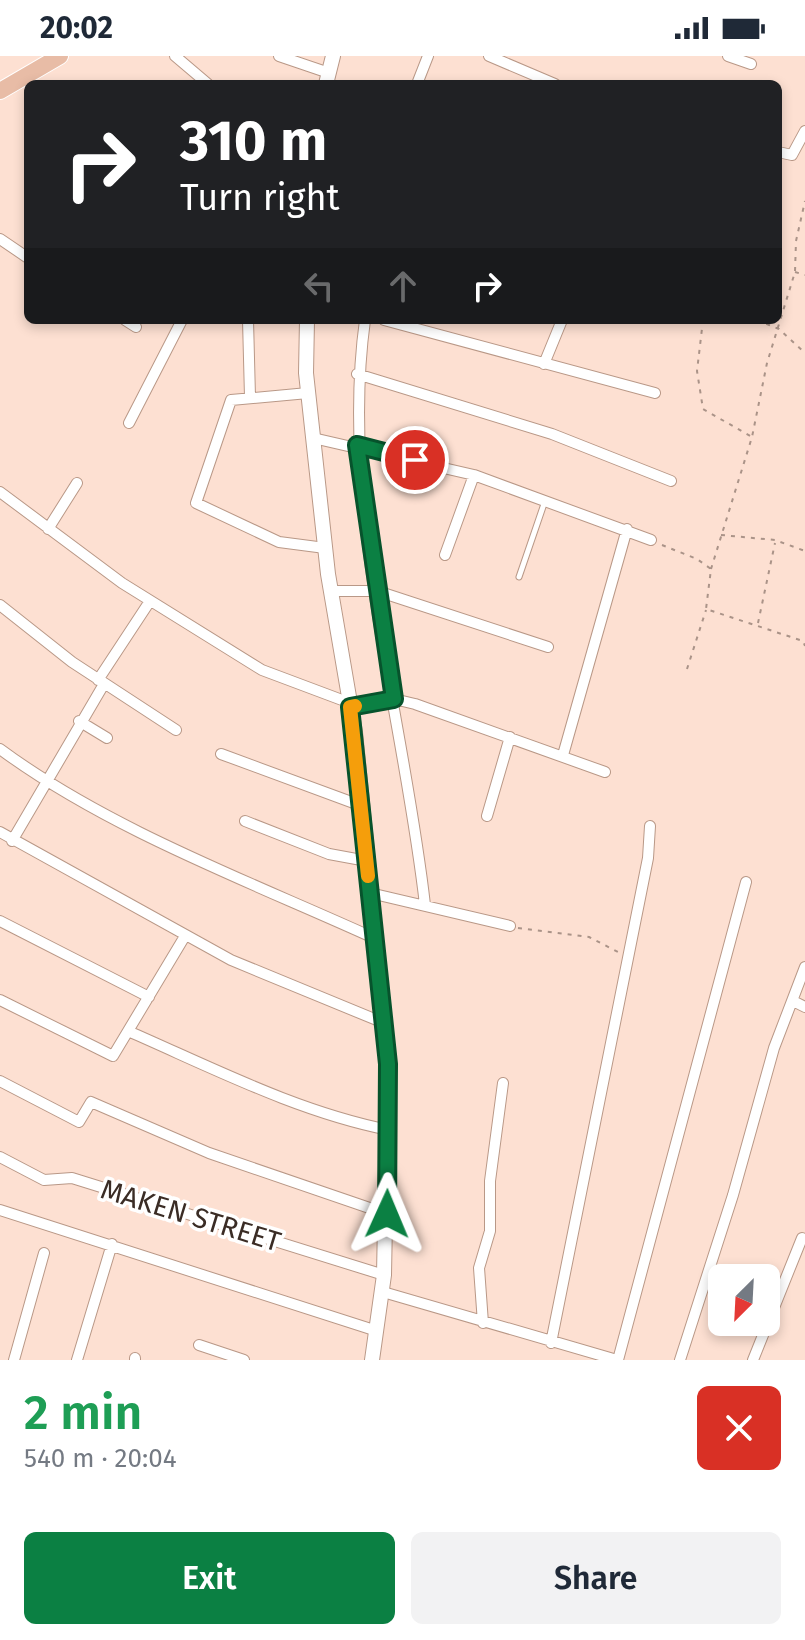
<!DOCTYPE html>
<html lang="en">
<head>
<meta charset="utf-8">
<style>
  :root { --surface:#fff; --page:#f2f2f3; --text:#1f2937; --muted:#747a83; --accent:#0b8043 }
  body { margin:0; font-family:"Fira Sans",sans-serif; background:var(--page); color:var(--text); height:100vh; display:flex; flex-direction:column; font-size:30px; white-space:nowrap }
  * { box-sizing:border-box; margin:0 }
  p { font-size:26px; color:var(--muted) }
  .icon { flex:none; width:44px; height:44px; fill:none; stroke:currentColor; stroke-width:2; stroke-linecap:round; stroke-linejoin:round }
  .map { position:relative; height:1304px; overflow:hidden }
  .sheet { display:flex; flex-direction:column; background:var(--surface); flex:1 }
  .sheet>* { flex:none }
  .hud { position:absolute; left:24px; top:24px; width:758px; height:244px; border-radius:12px; box-shadow:0 4px 12px #0003; background:#202124; color:#fff; overflow:hidden }
  .needle { width:52px; rotate:204deg }
  .tools { position:absolute; left:708px; top:1208px; display:grid; gap:16px }
  .tools a { display:grid; place-items:center; width:72px; height:72px; border-radius:12px; background:var(--surface); box-shadow:0 4px 12px #0003; font-size:40px }
  .pin { position:absolute; display:grid; place-items:center; width:68px; height:68px; color:#fff; margin:-34px; border:4px solid #fff; border-radius:50%; box-shadow:0 2px 8px #0007 }
  .me { position:absolute; width:88px; margin:-44px; rotate:1deg; stroke-linejoin:round; filter:drop-shadow(0 0 6px #0008) }
  .turn { display:flex; align-items:center; gap:28px; height:168px; padding:0 24px; font-size:36px }
  .turn .icon { width:104px; height:104px; stroke-width:2.5 }
  .turn b { display:block; font-size:56px; line-height:68px }
  .lanes { display:flex; align-items:center; height:76px; padding:0 24px; background:#0003; justify-content:center; gap:40px; direction:ltr }
  .lanes .off { opacity:.35 }
  .round { display:grid; place-items:center; flex:none; width:84px; height:84px; border-radius:12px; background:var(--page) }
  .headline { display:flex; align-items:center; justify-content:space-between; height:136px; padding:0 24px }
  h1 { font-size:48px; font-weight:600; line-height:60px; color:#1e9e55 }
  .cta { display:flex; gap:16px; margin-top:auto; padding:16px 24px }
  .cta a { flex:1; height:92px; border-radius:12px; background:var(--accent); color:#fff; font-size:32px; font-weight:600; line-height:92px; text-align:center }
  .cta a+a { background:var(--page); color:var(--text) }
  .status { display:flex; justify-content:space-between; align-items:center; height:56px; padding:0 40px; background:var(--surface); direction:ltr }
  .status svg { height:22px; fill:currentColor }
  .map>svg:first-child { display:block }
  .lines { fill:none; stroke-linecap:round; stroke-linejoin:round }
  .lane-casing { stroke:#b99887; stroke-width:7 }
  .street-casing { stroke:#b99887; stroke-width:12 }
  .secondary-casing { stroke:#b99887; stroke-width:16 }
  .primary-casing { stroke:#fff; stroke-width:18 }
  .path { stroke:#aa9388; stroke-width:2; stroke-dasharray:4 6; stroke-linecap:butt }
  .lane { stroke:#fff; stroke-width:5 }
  .street { stroke:#fff; stroke-width:10 }
  .secondary { stroke:#fff; stroke-width:14 }
  .primary { stroke:#e8bca6; stroke-width:16 }
  .route-casing { stroke:#07532c; stroke-width:20 }
  .route { stroke:#0b8043; stroke-width:14 }
  .slow { stroke:#f59e0b; stroke-width:14 }
  .labels { text-anchor:middle; stroke-width:7; stroke-linejoin:round; paint-order:stroke }
  .street-label { font-size:28px; fill:#3a2c25; stroke:#fff }
</style>
</head>
<body>
<div class="status"><b>20:02</b><svg viewBox="0 0 49 12"><path d="M0 12V9h3v3zM5 12V6h3v6zM10 12V3h3v9zM15 12V0h3v12zM26 1h20v11H26zM47 4h2v5h-2z"/></svg></div>
<div class="map">
<svg width="805" height="1304" viewBox="0 0 805 1304">
  <rect width="100%" height="100%" fill="#fde0d2"/>
  <g class="lines">
    <g class="lane-casing">
      <path id="lane" d="M519,521L545,445"/>
    </g>
    <g class="street-casing">
      <path id="street" d="M175,0L208,28
        M279,0L329,17
        M489,0L555,28
        M728,0L751,8
        M417,28L428,0
        M778,96L792,99L805,75
        M0,183L28,202
        M125,264L136,271
        M248,264L250,341
        M365,264C339,451 404,661 425,849
        M384,264L655,337
        M544,308L562,264
        M357,318L552,378L671,425
        M308,337L231,344L196,447L279,486L325,492
        M129,367L182,264
        M313,382L474,419L651,484
        M0,436L122,527L262,614L350,647
        M48,473L77,427
        M445,499L474,419
        M330,535H377L548,591
        M0,549L72,606L176,674
        M98,624L150,545
        M350,651L394,643L415,648L605,716
        M79,665L107,682
        M0,693C108,773 251,826 374,882
        M221,698L362,750
        M563,699L627,473
        M487,760L510,681
        M245,765L329,798L367,805
        M0,776L231,904L384,967
        M12,785L104,628
        M370,837L510,870
        M0,865L149,941
        M0,944L113,1000L185,880
        M793,945L805,951
        M128,975C213,1012 298,1056 389,1074
        M0,1025L79,1066L91,1046L209,1097L387,1158
        M0,1101L44,1124L72,1122L384,1219
        M0,1154L377,1275
        M383,1236L617,1304
        M483,1267L479,1212L490,1175V1125L503,1027
        M551,1287L648,802L650,770
        M199,1289L244,1304
        M14,1304L44,1197
        M77,1304L112,1188
        M135,1304V1302
        M618,1304L746,826
        M680,1304L733,1139L774,992L805,911
        M753,1304L802,1182"/>
    </g>
    <g class="secondary-casing">
      <path id="secondary" d="M326,28L333,0
        M307,264L306,317L328,518L355,676L388,1008L384,1219L372,1304"/>
    </g>
    <g class="primary-casing">
      <path id="primary" d="M0,35L60,0"/>
    </g>
    <path class="path" d="M795,216L805,219
      M703,264L697,315L703,353L752,381
      M757,264L779,273L805,297
      M721,479L775,484L805,495
      M662,489L697,503L711,513L706,553L803,585L805,590
      M711,513L752,381L767,307L795,216L796,185L805,145
      M758,567L775,487
      M687,613L706,554
      M518,872L589,881L620,897"/>
    <use href="#lane" class="lane"/>
    <use href="#street" class="street"/>
    <use href="#secondary" class="secondary"/>
    <use href="#primary" class="primary"/>
  </g>
  <g class="lines">
    <g class="route-casing">
      <path id="route" d="M387,1158L388,1008L350,651L394,643L357,389L415,404"/>
    </g>
    <use href="#route" class="route"/>
    <path class="slow" d="M355,650L350,651L368,820"/>
  </g>
  <g class="labels">
    <g class="street-label">
      <text transform="translate(191 1159) rotate(17)" y="10">MAKEN STREET</text>
    </g>
  </g>
</svg>
<div class="tools">
<a><svg class="needle" viewBox="-14 -14 28 28"><path d="M0-13l5 13h-10z" fill="#e53935"/><path d="M0 13l5-13h-10z" fill="#747a83"/></svg></a>
</div>
<div class="pin" style="left:415px;top:404px;background:#d93025"><svg class="icon" aria-label="arrive" viewBox="0 0 24 24"><path d="M6 21V4h12l-3 4 3 4H6"/></svg></div>
<svg class="me" style="left:387px;top:1158px" viewBox="-20 -20 40 40"><path d="M0-17L14 15 0 8-14 15z" fill="#0b8043" stroke="#fff" stroke-width="4"/></svg>
<div class="hud">
<div class="turn"><svg class="icon" aria-label="right" viewBox="0 0 24 24"><path d="M7 20v-9h11M14 6l5 5-5 5"/></svg><div><b>310 m</b>Turn right</div></div>
<div class="lanes"><svg class="icon off" aria-label="left" viewBox="0 0 24 24"><path d="M17 20v-9H6M10 6l-5 5 5 5"/></svg><svg class="icon off" aria-label="ahead" viewBox="0 0 24 24"><path d="M12 20V5M6 11l6-6 6 6"/></svg><svg class="icon" aria-label="right" viewBox="0 0 24 24"><path d="M7 20v-9h11M14 6l5 5-5 5"/></svg></div>
</div>
</div>
<section class="sheet">
<div class="headline"><div><h1>2 min</h1><p>540 m · 20:04</p></div><a class="round" style="background:#d93025;color:#fff"><svg class="icon" aria-label="close" viewBox="0 0 24 24"><path d="M6 6l12 12M18 6L6 18"/></svg></a></div>
<div class="cta"><a>Exit</a><a>Share</a></div>
</section>
</body>
</html>
